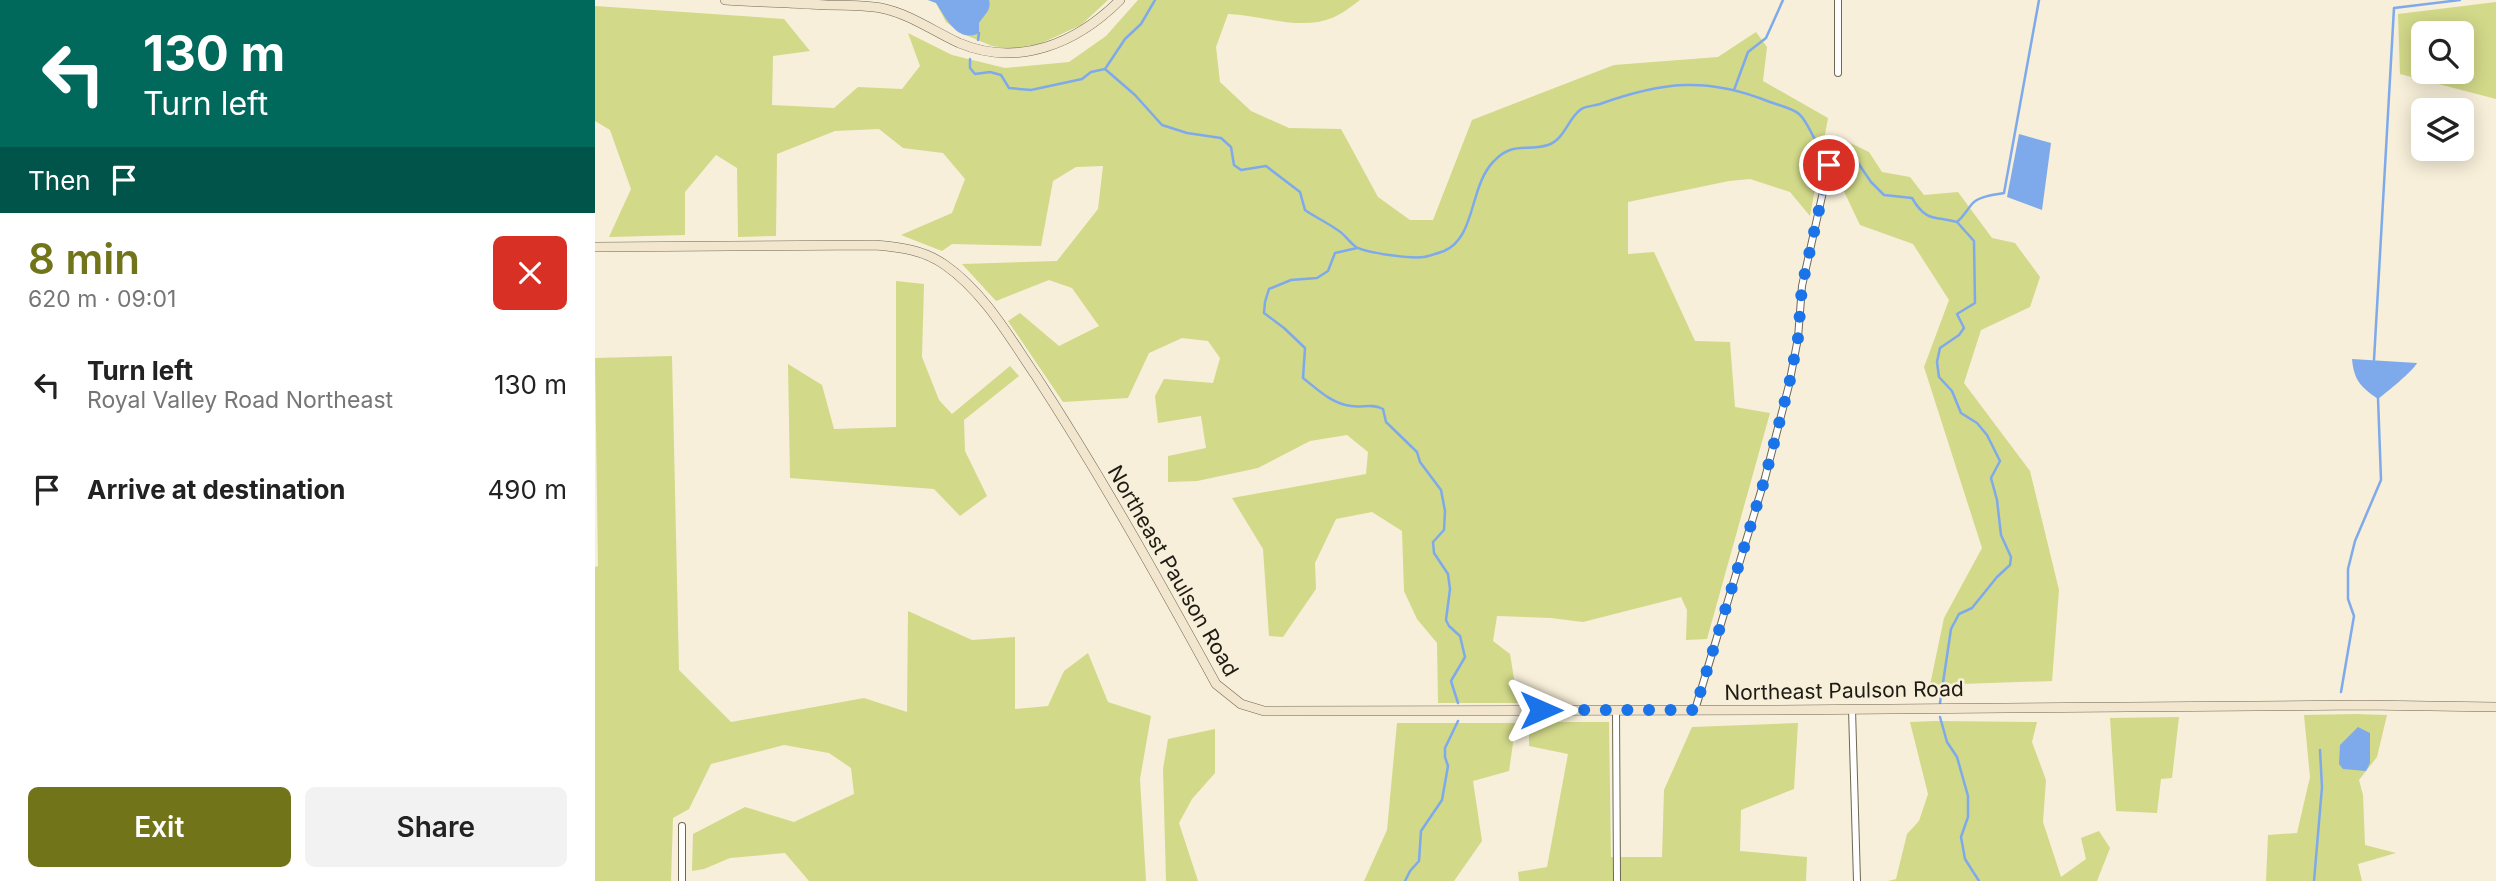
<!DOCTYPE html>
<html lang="en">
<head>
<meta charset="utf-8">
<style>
  :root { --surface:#fff; --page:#f2f2f2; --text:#222; --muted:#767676; --accent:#72741a }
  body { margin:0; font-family:Inter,sans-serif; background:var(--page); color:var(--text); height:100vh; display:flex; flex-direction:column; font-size:26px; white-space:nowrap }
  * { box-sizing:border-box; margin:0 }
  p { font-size:23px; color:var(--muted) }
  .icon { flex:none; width:38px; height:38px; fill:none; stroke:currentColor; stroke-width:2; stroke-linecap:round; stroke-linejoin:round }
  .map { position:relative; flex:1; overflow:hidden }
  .details { display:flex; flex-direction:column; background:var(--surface); width:595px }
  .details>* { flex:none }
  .hud { background:#00695c; color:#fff; overflow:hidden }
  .buttons { position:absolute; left:1816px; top:21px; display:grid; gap:14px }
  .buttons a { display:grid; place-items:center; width:63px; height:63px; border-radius:10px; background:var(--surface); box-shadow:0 4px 18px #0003; font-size:35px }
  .pin { position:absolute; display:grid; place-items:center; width:60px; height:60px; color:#fff; margin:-30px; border:4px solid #fff; border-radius:50%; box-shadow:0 2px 7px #0007 }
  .me { position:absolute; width:77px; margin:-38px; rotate:90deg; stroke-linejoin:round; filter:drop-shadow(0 0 5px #0008) }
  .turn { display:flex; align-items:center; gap:24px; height:147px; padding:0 28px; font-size:32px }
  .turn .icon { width:91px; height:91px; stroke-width:2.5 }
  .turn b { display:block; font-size:49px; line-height:60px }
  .then { display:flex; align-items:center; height:66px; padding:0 28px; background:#0003; gap:14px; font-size:26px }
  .round { display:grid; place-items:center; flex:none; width:74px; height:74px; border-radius:10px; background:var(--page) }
  .head { display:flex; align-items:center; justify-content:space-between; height:119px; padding:0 28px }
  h1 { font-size:42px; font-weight:600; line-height:52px; color:var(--accent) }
  .action { display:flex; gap:14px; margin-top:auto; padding:14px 28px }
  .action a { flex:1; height:80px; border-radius:10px; background:var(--accent); color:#fff; font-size:28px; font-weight:600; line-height:80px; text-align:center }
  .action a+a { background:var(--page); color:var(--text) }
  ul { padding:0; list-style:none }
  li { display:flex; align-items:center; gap:21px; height:105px; padding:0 28px }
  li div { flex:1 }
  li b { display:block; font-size:26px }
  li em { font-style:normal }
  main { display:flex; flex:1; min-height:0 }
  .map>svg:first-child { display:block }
  .green { fill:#d2d989; fill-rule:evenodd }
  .water { fill:#7eaaeb }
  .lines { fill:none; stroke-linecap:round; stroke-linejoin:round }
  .stream { stroke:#7eaaeb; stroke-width:2.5 }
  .street-casing { stroke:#6e6754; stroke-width:8 }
  .secondary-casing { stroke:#6e6754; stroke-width:10 }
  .street { stroke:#fff; stroke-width:6 }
  .secondary { stroke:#f2e6cf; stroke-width:9 }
  .route { stroke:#1a73e8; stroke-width:12; stroke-dasharray:0 21.6 }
  .labels { text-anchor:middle; stroke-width:5; stroke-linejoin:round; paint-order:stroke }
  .street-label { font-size:21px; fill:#1e1b14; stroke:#f7efd9 }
</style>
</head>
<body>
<main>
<section class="details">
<div class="hud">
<div class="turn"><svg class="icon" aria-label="left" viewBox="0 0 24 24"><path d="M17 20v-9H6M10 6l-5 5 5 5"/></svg><div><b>130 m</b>Turn left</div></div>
<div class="then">Then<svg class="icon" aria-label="arrive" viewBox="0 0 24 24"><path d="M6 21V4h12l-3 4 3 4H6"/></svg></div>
</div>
<div class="head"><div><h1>8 min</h1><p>620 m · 09:01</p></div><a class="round" style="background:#d93025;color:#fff"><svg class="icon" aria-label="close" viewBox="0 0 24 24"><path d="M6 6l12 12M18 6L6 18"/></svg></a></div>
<ul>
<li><svg class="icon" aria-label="left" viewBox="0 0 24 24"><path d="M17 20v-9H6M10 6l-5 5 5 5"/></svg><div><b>Turn left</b><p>Royal Valley Road Northeast</p></div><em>130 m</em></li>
<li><svg class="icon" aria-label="arrive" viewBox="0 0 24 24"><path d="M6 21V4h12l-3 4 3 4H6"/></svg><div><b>Arrive at destination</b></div><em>490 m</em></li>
</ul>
<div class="action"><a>Exit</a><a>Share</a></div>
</section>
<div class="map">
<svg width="1901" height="881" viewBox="0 0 1901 881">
  <rect width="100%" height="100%" fill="#f7efd9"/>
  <path class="green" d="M333,0H513L486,25L436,48H411L397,46L368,34L351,22L341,3Z
    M543,0H765C757,6 747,14 737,18C705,31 666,15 633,14L621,47L625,82L656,111L694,128L746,129L783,197L815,220H838L877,120L1019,65L1123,57L1161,32L1172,47L1168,81L1233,118L1215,216L1195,192L1155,179L1134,181L1033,202V254L1059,252L1100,341L1135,342L1140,407L1175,413L1112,639L1091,640L1092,610L1086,597L988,622L956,618L902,616L898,641L915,654L923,703H843L842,643L822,619L809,591L807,531L777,512L741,519L720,563L721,589L688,637L674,636L668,549L637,498L771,474L773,452L752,435L715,441L663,468L602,481L573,482V456L611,448L606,416L563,423L560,396L569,379L618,383L625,358L613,341L587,338L554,353L533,398L468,402L413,321L425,313L464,346L504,326L477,288L454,280L401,301L367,264L462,261L503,209L508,166L481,167L458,181L446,246L357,244L347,251L306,235L357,213L370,179L348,153L308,148L284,129L240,131L182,154L181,236L143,237L142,168L121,155L90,192V235L14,237L36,189L15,130L0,121V6L189,19L215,51L178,56L177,105L239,108L263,87L307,89L325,66L313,33L357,55L410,68L474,62L511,36Z
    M1901,2V99L1805,74L1803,14ZM1829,33H1867V72H1829Z
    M1245,138L1274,152L1287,172L1315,177L1329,195L1363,192L1397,238L1420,243L1445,277L1435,307L1386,330L1369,383L1435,471L1464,590L1457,681L1335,685L1349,618L1387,548L1329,367L1354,300L1318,244L1265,225L1243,179Z
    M301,281L329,284L327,357L344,400L357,414L415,366L424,376L369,420L370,451L392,496L365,516L339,489L195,478L193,364L227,385L239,429L301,427Z
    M77,356L84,670L136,722L269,698L312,712L313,611L377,640L420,637V709L453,706L469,671L493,653L513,702L556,716L545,779L551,881H214L190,853L135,858L109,869L97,871L98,834L150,807L199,822L259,794L256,768L234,753L189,745L116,764L94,809L78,818L76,881H0V567L3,566L0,358Z
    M1760,714L1792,715L1782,757L1764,780L1768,795L1770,845L1801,853L1763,864L1767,881H1671L1673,835L1702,833L1715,777L1709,715Z
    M1584,717L1577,778L1566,779L1562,813L1521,811L1515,718Z
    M1340,721L1442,722L1437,742L1451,780L1448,822L1466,877L1491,859L1486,838L1504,831L1515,848L1502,881H1293L1301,879L1312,834L1324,821L1333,794L1315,722Z
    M934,722H1014L1016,857H1067L1069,790L1097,727L1203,723L1199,789L1146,810L1145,851L1212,857L1211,881H924L923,872L952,867L973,754L934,746Z
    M802,723H921L914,771L878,781L887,841L859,881H769L792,830Z
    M620,729V773L597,799L584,823L603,881H571L568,769L573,739Z"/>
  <path class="water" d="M333,0H394C397,10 389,15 384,23V33C363,44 350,17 341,3Z
    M1424,134L1456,143L1447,210L1412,197Z
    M1757,359L1822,363C1819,370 1791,393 1783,399C1766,387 1759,381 1757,359Z
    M1763,727L1775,733V763L1771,771L1748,769L1744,764L1745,745Z"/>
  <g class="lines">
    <path class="stream" d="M383,40L384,33
      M375,59V68L380,74L395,72L406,75L414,88L436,90L487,79L496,72L510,69
      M510,69L540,95L567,125L592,133L626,138L636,147L639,165L646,170L671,166L705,192L710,210C720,217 731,222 741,229C749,233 754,242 761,247C772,253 816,259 829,257C835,256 843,253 849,251C881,238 874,186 899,161C918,141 931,152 953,145C969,140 973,119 985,110C989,106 999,106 1005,104C1066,82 1112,76 1175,102C1183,105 1197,108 1204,114C1211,120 1216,133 1221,141L1244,145L1261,160L1276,182L1289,195L1317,198C1331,222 1339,216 1362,222L1379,241L1380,303L1362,314L1369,328L1364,335L1345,348L1342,362L1344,377L1357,391L1366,413L1382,423L1392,435L1405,461L1396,478L1402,500L1406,535L1416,557L1415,565L1402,577L1377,608L1364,614L1356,629L1345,703
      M510,69L530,39L546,24L560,0
      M1139,90L1153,52L1171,38L1188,0
      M1362,222C1369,216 1371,211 1377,204C1384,196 1399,195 1409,193L1444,0
      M762,248L740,253L733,271L722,278L696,280L674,289L670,302L669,313L689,328L710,348L708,378C722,389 737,404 756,406C768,408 776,403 788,409L791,422L822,452L825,462L846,490L850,511L849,530L838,542L839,553L853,574L855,589L851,620L854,626L865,636L870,657L856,681L863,703
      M1779,360L1799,8L1865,0
      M1746,692L1759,616L1753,599V569L1760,541L1786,480L1783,398
      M1345,717L1352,742L1362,757L1373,796V817L1366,837L1370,859L1384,881
      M810,881L815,871L824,861L826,831L847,800L853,766L850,757V748L863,721
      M1719,881L1727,787L1725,750"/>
    <g class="street-casing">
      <path id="street" d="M1243,0V73
        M1257,709L1262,881
        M1021,710L1022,881
        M1100,710L1170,478L1194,385L1203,338L1207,286L1234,165
        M87,826V881"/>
    </g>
    <g class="secondary-casing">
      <path id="secondary" d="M130,0C164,2 198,3 232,5C250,5 269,5 286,8C315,14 338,31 364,43C424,68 482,43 525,0
        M0,247L280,245C305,247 329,250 350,265C389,292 415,338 441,376C506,476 564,580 621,684L646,704L669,711L1181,710L1769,705L1901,707"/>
    </g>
    <use href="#street" class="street"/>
    <use href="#secondary" class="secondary"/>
  </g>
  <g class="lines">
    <path class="route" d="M946,710H1100L1170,478L1194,385L1203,338L1207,286L1234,165"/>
  </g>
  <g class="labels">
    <g class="street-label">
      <text transform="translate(578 571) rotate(60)" y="7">Northeast Paulson Road</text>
      <text transform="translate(1249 691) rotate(-1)" y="7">Northeast Paulson Road</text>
    </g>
  </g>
</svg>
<div class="buttons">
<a><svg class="icon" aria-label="search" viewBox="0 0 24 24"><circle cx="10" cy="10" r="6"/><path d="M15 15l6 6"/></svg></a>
<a><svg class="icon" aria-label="layers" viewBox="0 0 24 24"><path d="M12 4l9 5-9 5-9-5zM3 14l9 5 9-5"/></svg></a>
</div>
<div class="pin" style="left:1234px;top:165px;background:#d93025"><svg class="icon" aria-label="arrive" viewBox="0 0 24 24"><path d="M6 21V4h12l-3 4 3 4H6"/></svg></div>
<svg class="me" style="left:946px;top:710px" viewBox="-20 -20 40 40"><path d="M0-17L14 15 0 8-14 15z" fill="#1a73e8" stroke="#fff" stroke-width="4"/></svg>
</div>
</main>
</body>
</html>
